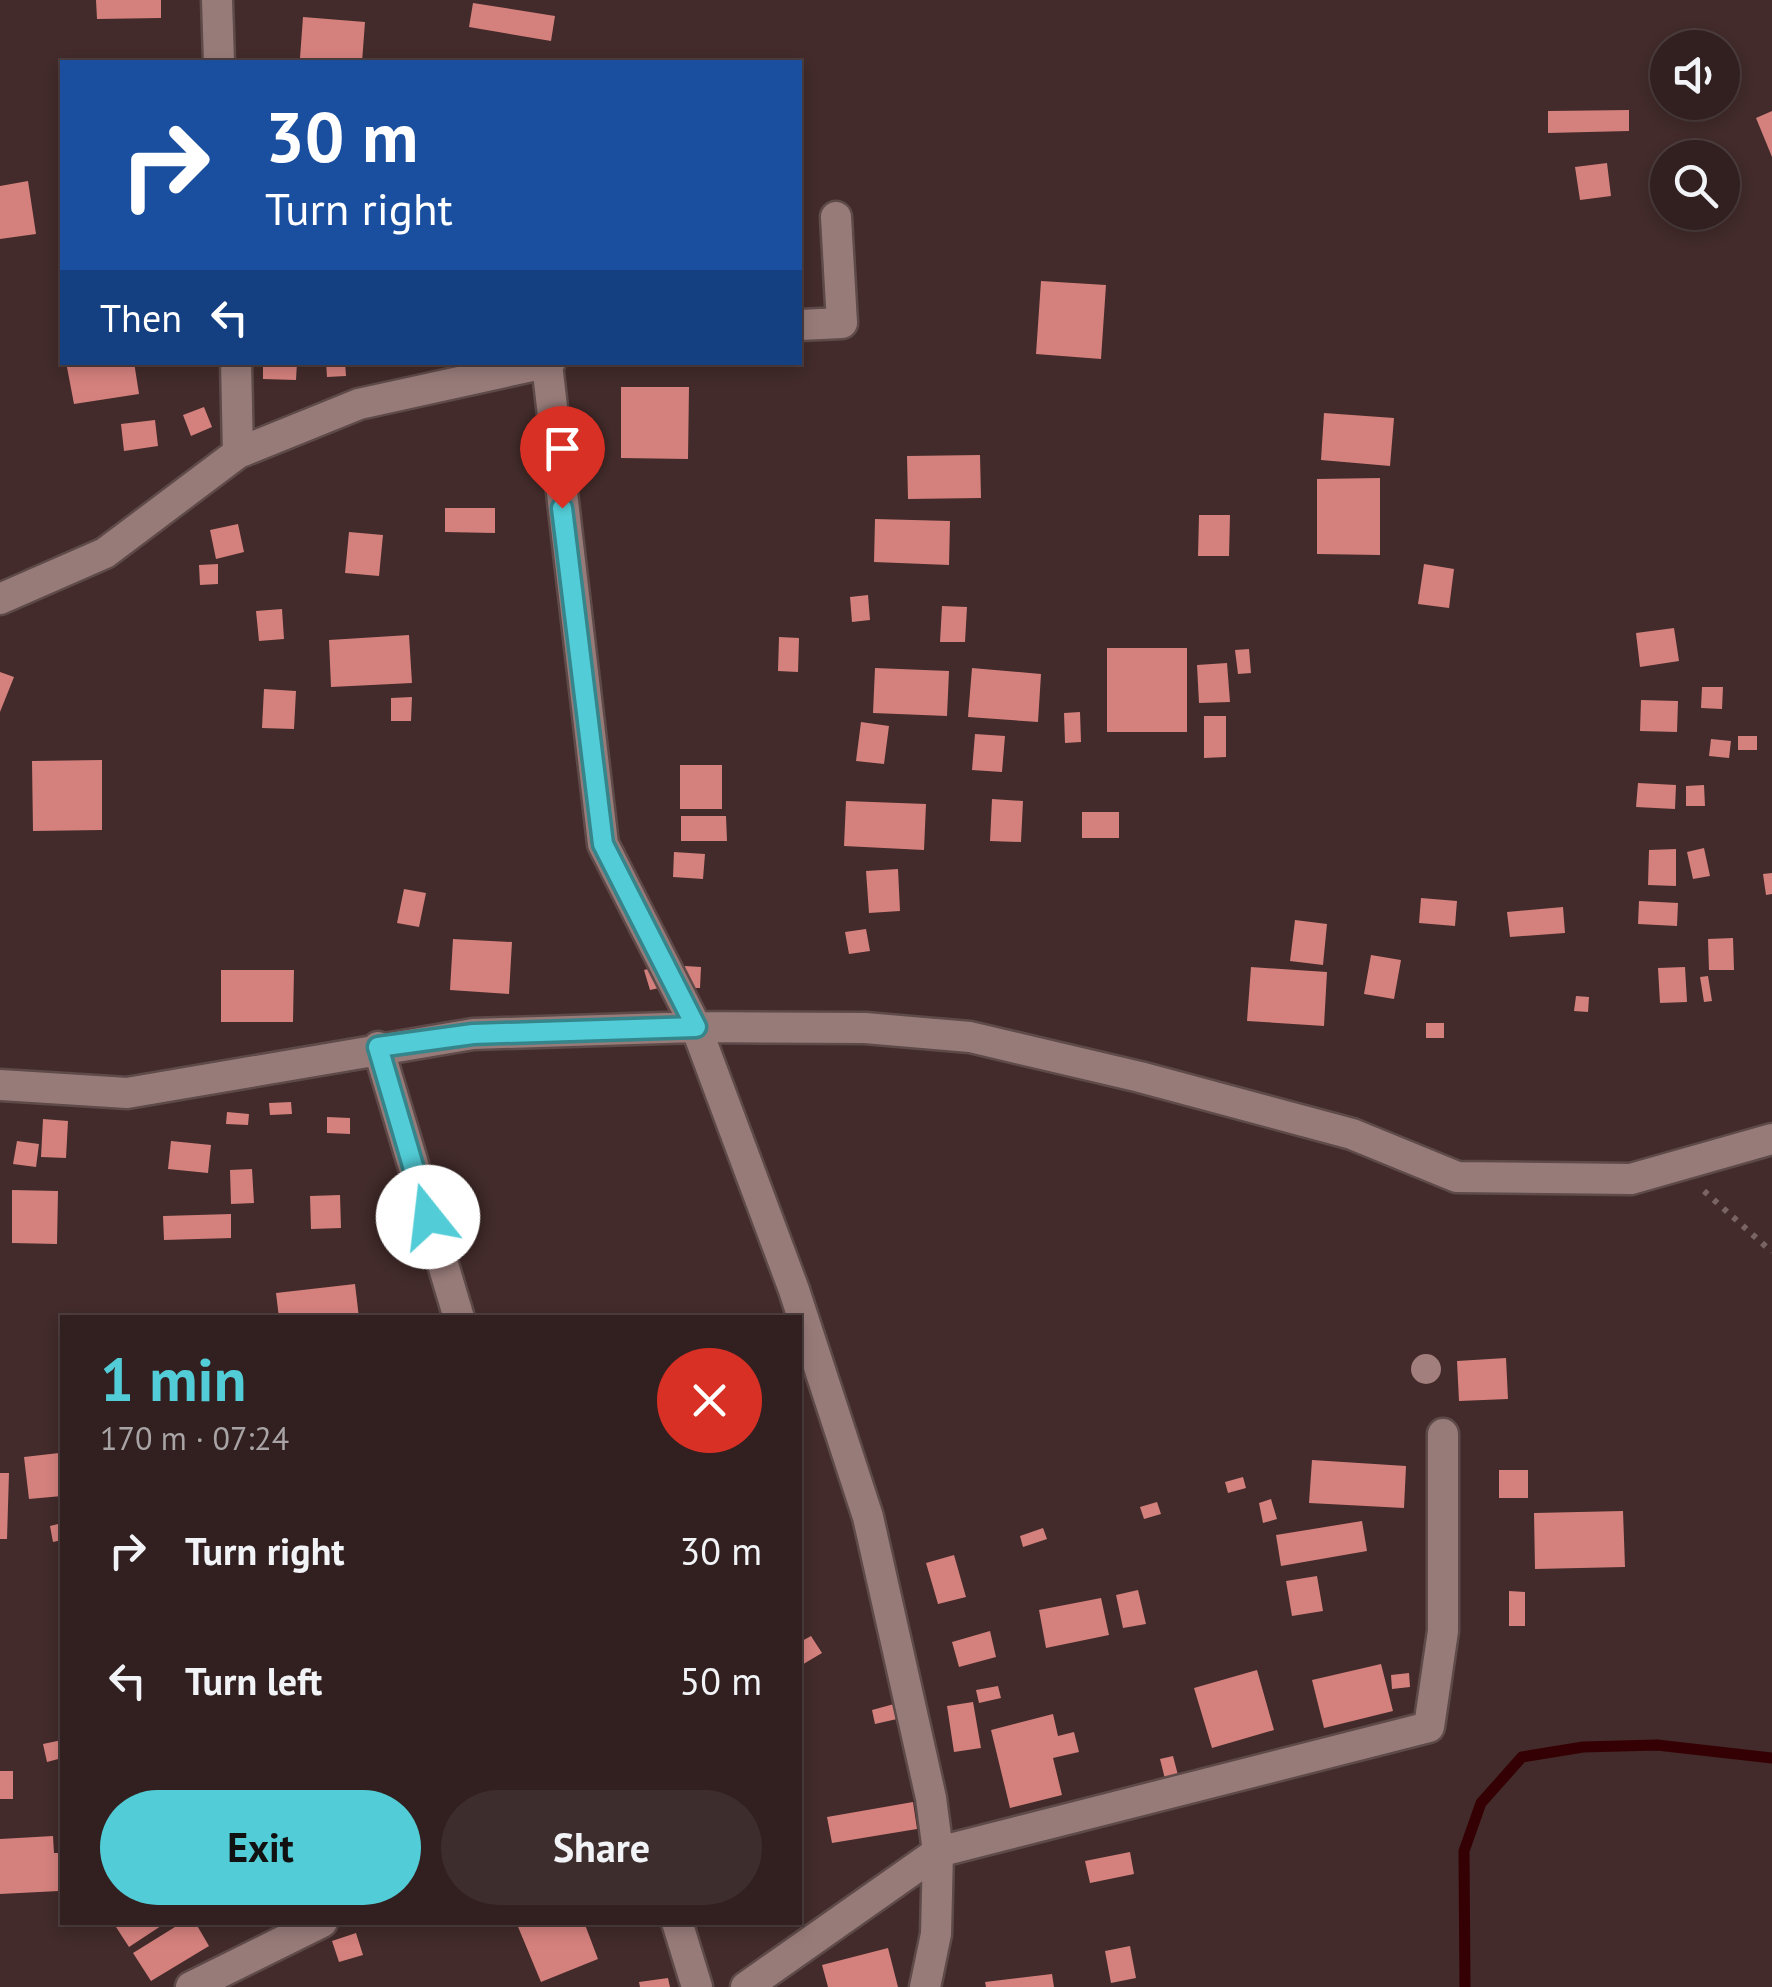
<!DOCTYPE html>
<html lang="en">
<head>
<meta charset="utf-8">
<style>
  :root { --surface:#322020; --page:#3d2d2d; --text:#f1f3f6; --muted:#a8a3a5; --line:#4d3e3e; --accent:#52ccd6 }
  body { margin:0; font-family:"PT Sans",sans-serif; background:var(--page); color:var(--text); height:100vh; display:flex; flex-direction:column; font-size:38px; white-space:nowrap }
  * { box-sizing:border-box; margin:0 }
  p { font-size:32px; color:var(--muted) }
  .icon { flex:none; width:55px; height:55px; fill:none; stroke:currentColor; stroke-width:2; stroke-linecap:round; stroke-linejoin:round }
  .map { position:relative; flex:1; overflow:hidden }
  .side { position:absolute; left:60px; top:1315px; width:742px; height:610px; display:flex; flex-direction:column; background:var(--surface); border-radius:0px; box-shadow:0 5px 15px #0003,0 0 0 2px var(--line) }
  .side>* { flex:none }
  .top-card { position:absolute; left:60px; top:60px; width:742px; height:305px; border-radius:0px; box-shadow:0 5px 15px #0003,0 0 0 2px var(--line); background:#1a4fa0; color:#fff; overflow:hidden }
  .fabs { position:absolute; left:1650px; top:30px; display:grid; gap:20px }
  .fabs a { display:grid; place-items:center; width:90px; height:90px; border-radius:50%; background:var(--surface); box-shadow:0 5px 15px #0003,0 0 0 2px var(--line); font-size:50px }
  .pin { position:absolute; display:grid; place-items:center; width:85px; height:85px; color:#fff; margin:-102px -42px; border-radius:50% 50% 50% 0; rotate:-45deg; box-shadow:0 0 10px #0007 }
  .pin .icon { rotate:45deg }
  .me { position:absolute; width:110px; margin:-55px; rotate:344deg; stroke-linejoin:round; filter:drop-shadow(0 0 8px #0008) }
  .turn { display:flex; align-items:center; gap:35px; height:210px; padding:0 40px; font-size:45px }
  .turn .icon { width:130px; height:130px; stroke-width:2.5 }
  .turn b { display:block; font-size:70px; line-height:85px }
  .then { display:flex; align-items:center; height:95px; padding:0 40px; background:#0003; gap:20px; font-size:38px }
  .round { display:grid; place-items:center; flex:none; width:105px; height:105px; border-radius:52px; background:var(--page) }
  .head { display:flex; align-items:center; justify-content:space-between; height:170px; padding:0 40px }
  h1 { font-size:60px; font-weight:700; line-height:75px; color:var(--accent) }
  .action { display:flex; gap:20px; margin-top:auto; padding:20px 40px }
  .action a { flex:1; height:115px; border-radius:60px; background:var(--accent); color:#111; font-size:40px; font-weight:700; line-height:115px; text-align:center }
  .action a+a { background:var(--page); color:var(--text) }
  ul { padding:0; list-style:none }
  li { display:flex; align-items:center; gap:30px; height:130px; padding:0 40px }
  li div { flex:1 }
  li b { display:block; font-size:38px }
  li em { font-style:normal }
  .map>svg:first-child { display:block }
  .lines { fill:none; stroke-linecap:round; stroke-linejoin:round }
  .stream { stroke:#350004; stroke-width:11 }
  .building { fill:#d4807d }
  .street-casing { stroke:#5e4a49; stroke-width:35 }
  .path { stroke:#796463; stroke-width:6; stroke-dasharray:5 8; stroke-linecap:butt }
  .street { stroke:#977b79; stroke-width:30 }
  .tree { fill:#a27e7c }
  .route-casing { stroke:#35858b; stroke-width:25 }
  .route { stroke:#52ccd6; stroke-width:18 }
</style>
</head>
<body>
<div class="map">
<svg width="1772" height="1987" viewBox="0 0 1772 1987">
  <rect width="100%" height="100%" fill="#422b2a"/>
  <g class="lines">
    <path class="stream" d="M1465,1987L1464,1851L1481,1803L1522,1757L1583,1747L1657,1745L1772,1758"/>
  </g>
  <path class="building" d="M96,0H161V18L97,19Z
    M473,3L555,16L551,41L469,27Z
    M303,17L365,22L362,62L300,58Z
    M1629,110V131L1548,133V111Z
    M1772,111V157L1756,118Z
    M1607,163L1611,196L1580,200L1575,167Z
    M28,181L36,234L0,239V186Z
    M1041,281L1106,285L1101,359L1036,354Z
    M66,362H134L139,394L74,404Z
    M263,362H297L296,380L263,379Z
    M326,362H345L346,376L327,377Z
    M621,387H689L688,459L621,458Z
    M204,407L212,427L191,436L183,415Z
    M1324,413L1394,418L1390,466L1321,460Z
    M155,420L158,446L124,451L121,424Z
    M980,455L981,498L908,499L907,456Z
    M1380,478V555L1317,554V479Z
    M445,508H495V533L445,532Z
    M1199,515H1230L1229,556H1198Z
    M875,519L950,521L949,565L874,562Z
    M238,524L244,552L216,559L210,530Z
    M349,532L383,535L379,576L345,573Z
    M218,564V584L200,585L199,565Z
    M1424,564L1454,569L1449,608L1418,604Z
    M868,595L870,620L852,622L850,597Z
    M942,606L967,607L965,642H940Z
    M282,609L284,639L259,641L256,611Z
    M1674,628L1679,661L1640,667L1636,633Z
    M409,635L412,683L331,687L329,640Z
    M779,637L799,638L798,672L778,671Z
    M1107,648H1187V732H1107Z
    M1249,649L1251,673L1238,674L1235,650Z
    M1227,663L1230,702L1199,703L1197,665Z
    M875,668L949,671L947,716L873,713Z
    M972,668L1041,674L1038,722L968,717Z
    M0,672L14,677L0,712Z
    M1702,687H1723L1722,709L1701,708Z
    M264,689L296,691L294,729L262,728Z
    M412,697L411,721H391V698Z
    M1641,700L1678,701L1677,732L1640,731Z
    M1080,712L1081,742L1065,743L1064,713Z
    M1204,716H1226V757L1204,758Z
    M861,722L889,726L884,764L856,761Z
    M975,734L1005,736L1002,772L972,770Z
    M1738,736H1757V750H1738Z
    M1711,739L1731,741L1729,758L1709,756Z
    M102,760V830L33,831L32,761Z
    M680,765H722V809H680Z
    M1638,783L1676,785L1675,809L1636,807Z
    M1704,785L1705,806H1686V786Z
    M992,799L1023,801L1021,842L990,841Z
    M846,801L926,804L924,850L844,846Z
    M1082,812H1119V838H1082Z
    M681,816H726L727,841H681Z
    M1704,848L1710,876L1693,879L1687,852Z
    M1676,849V886L1648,885L1649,850Z
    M674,852L705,854L703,879L673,877Z
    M898,869L900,911L869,913L866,871Z
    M1772,873V894L1766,895L1763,874Z
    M404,889L426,893L419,927L397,923Z
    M1421,898L1457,901L1455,926L1419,923Z
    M1639,901L1678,903L1677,926L1638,924Z
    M1563,907L1565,933L1510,937L1507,912Z
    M1295,920L1327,924L1323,965L1290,961Z
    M866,929L870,951L849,954L845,932Z
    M1733,938L1734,970H1709L1708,939Z
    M453,939L512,942L509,994L450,990Z
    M1371,955L1401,960L1394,999L1364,994Z
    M660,966L664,987L650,990L644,970Z
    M685,966L701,967L700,988H685Z
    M1251,967L1327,972L1324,1026L1247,1021Z
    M1685,967L1687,1002L1660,1003L1658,968Z
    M221,970H294L293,1022H221Z
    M1708,976L1712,1001L1704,1002L1700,977Z
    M1576,996L1589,997L1588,1012L1574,1011Z
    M1426,1023H1444V1038H1426Z
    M291,1102L292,1114L270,1115L269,1103Z
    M227,1112L249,1114L248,1125L226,1124Z
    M327,1117L350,1118V1134L327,1133Z
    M43,1119L68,1121L66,1158L41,1157Z
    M17,1141L39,1144L36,1167L13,1164Z
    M171,1141L211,1145L208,1173L168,1169Z
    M252,1169L254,1203L231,1204L230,1170Z
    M12,1190L58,1191L57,1244L12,1243Z
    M340,1195L341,1228L311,1229L310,1196Z
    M231,1214V1238L164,1240L163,1216Z
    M355,1284L359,1318H279L276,1293Z
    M1506,1358L1508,1399L1459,1401L1457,1361Z
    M59,1453L62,1496L29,1499L24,1457Z
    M1312,1460L1406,1466L1404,1508L1309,1503Z
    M1499,1470H1528V1498H1499Z
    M0,1473H9L7,1539H0Z
    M1243,1477L1246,1488L1228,1493L1225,1482Z
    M1271,1499L1277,1519L1263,1523L1259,1503Z
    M1157,1502L1161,1514L1144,1519L1140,1507Z
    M1623,1511L1625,1567L1535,1569L1534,1513Z
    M1362,1521L1367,1551L1281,1566L1276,1535Z
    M62,1523V1540L53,1542L50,1526Z
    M1043,1528L1047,1539L1023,1547L1020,1536Z
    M954,1555L966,1597L938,1604L926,1563Z
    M1317,1576L1323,1611L1292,1616L1286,1581Z
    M1138,1590L1146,1624L1123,1628L1116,1595Z
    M1509,1591L1525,1592V1626H1509Z
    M1101,1598L1109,1635L1046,1648L1039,1610Z
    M990,1631L996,1657L959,1667L952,1642Z
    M811,1636L822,1653L800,1666V1642Z
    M1381,1664L1393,1711L1324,1728L1312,1680Z
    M1257,1670L1274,1730L1212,1748L1194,1688Z
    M1409,1673L1410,1687L1392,1689L1391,1675Z
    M998,1686L1001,1698L979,1703L976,1690Z
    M973,1702L981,1748L954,1752L947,1706Z
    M894,1704L897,1719L875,1724L872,1710Z
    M1053,1714L1058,1736L1074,1732L1079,1752L1053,1758L1062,1795L1010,1808L991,1730Z
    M62,1740V1758L47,1762L43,1744Z
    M1173,1756L1179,1779L1166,1783L1160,1759Z
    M0,1771H13V1799H0Z
    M913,1802L917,1829L832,1843L827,1817Z
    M53,1836L54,1853H62L59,1891L0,1894V1839Z
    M1130,1852L1134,1874L1090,1883L1085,1861Z
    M122,1922H167L129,1947L116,1927Z
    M183,1922H195L209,1946L151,1981L133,1953Z
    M516,1922H584L598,1959L541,1982Z
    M356,1933L363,1955L339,1962L332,1941Z
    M1130,1946L1136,1978L1111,1983L1105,1951Z
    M888,1948L898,1987H828L822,1965Z
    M1052,1974L1054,1987H986L985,1982Z
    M668,1978L670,1987H640L639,1982Z"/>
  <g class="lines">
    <g class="street-casing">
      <path id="street" d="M217,0L219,62
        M800,325L842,323L836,217
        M236,362L238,453
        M547,364L603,844L696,1027L794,1290L868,1517L931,1798L938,1852L936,1934L925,1987
        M0,599L105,553L238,453L359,404L550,362
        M378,1047L459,1318
        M0,1085L127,1093L473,1034L696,1027L865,1028L970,1037L1140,1077L1352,1134L1457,1177L1631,1179L1772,1139
        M677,1922L697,1987
        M191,1987L322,1922
        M746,1987L938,1852L1429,1727L1443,1631V1434"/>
    </g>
    <path class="path" d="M1704,1191L1772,1252"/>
    <use href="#street" class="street"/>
  </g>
  <circle class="tree" cx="1426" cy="1369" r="15"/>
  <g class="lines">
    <g class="route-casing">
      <path id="route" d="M428,1217L378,1047L473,1034L696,1027L603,844L562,508"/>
    </g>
    <use href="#route" class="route"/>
  </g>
</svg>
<div class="fabs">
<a><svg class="icon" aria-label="sound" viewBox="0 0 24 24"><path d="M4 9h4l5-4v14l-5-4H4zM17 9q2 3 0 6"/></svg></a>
<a><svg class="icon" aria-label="search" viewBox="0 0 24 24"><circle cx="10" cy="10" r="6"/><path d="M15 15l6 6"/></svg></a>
</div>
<div class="pin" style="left:562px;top:508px;background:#d93025"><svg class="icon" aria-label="arrive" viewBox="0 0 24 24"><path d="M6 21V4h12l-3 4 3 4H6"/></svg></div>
<svg class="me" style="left:428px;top:1217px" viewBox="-20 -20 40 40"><circle r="19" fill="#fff"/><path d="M0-13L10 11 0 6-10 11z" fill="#52ccd6"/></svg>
<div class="top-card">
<div class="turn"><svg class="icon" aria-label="right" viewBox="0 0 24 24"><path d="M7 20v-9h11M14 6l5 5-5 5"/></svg><div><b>30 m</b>Turn right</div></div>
<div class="then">Then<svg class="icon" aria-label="left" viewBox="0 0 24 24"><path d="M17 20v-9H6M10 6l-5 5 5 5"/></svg></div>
</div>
<section class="side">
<div class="head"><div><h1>1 min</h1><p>170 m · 07:24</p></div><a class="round" style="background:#d93025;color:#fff"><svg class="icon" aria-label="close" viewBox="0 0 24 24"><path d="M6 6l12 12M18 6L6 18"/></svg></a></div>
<ul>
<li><svg class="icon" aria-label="right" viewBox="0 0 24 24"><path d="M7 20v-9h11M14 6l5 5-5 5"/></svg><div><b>Turn right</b></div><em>30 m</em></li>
<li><svg class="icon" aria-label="left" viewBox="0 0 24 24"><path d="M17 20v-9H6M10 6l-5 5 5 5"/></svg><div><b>Turn left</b></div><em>50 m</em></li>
</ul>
<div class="action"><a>Exit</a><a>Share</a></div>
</section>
</div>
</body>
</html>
